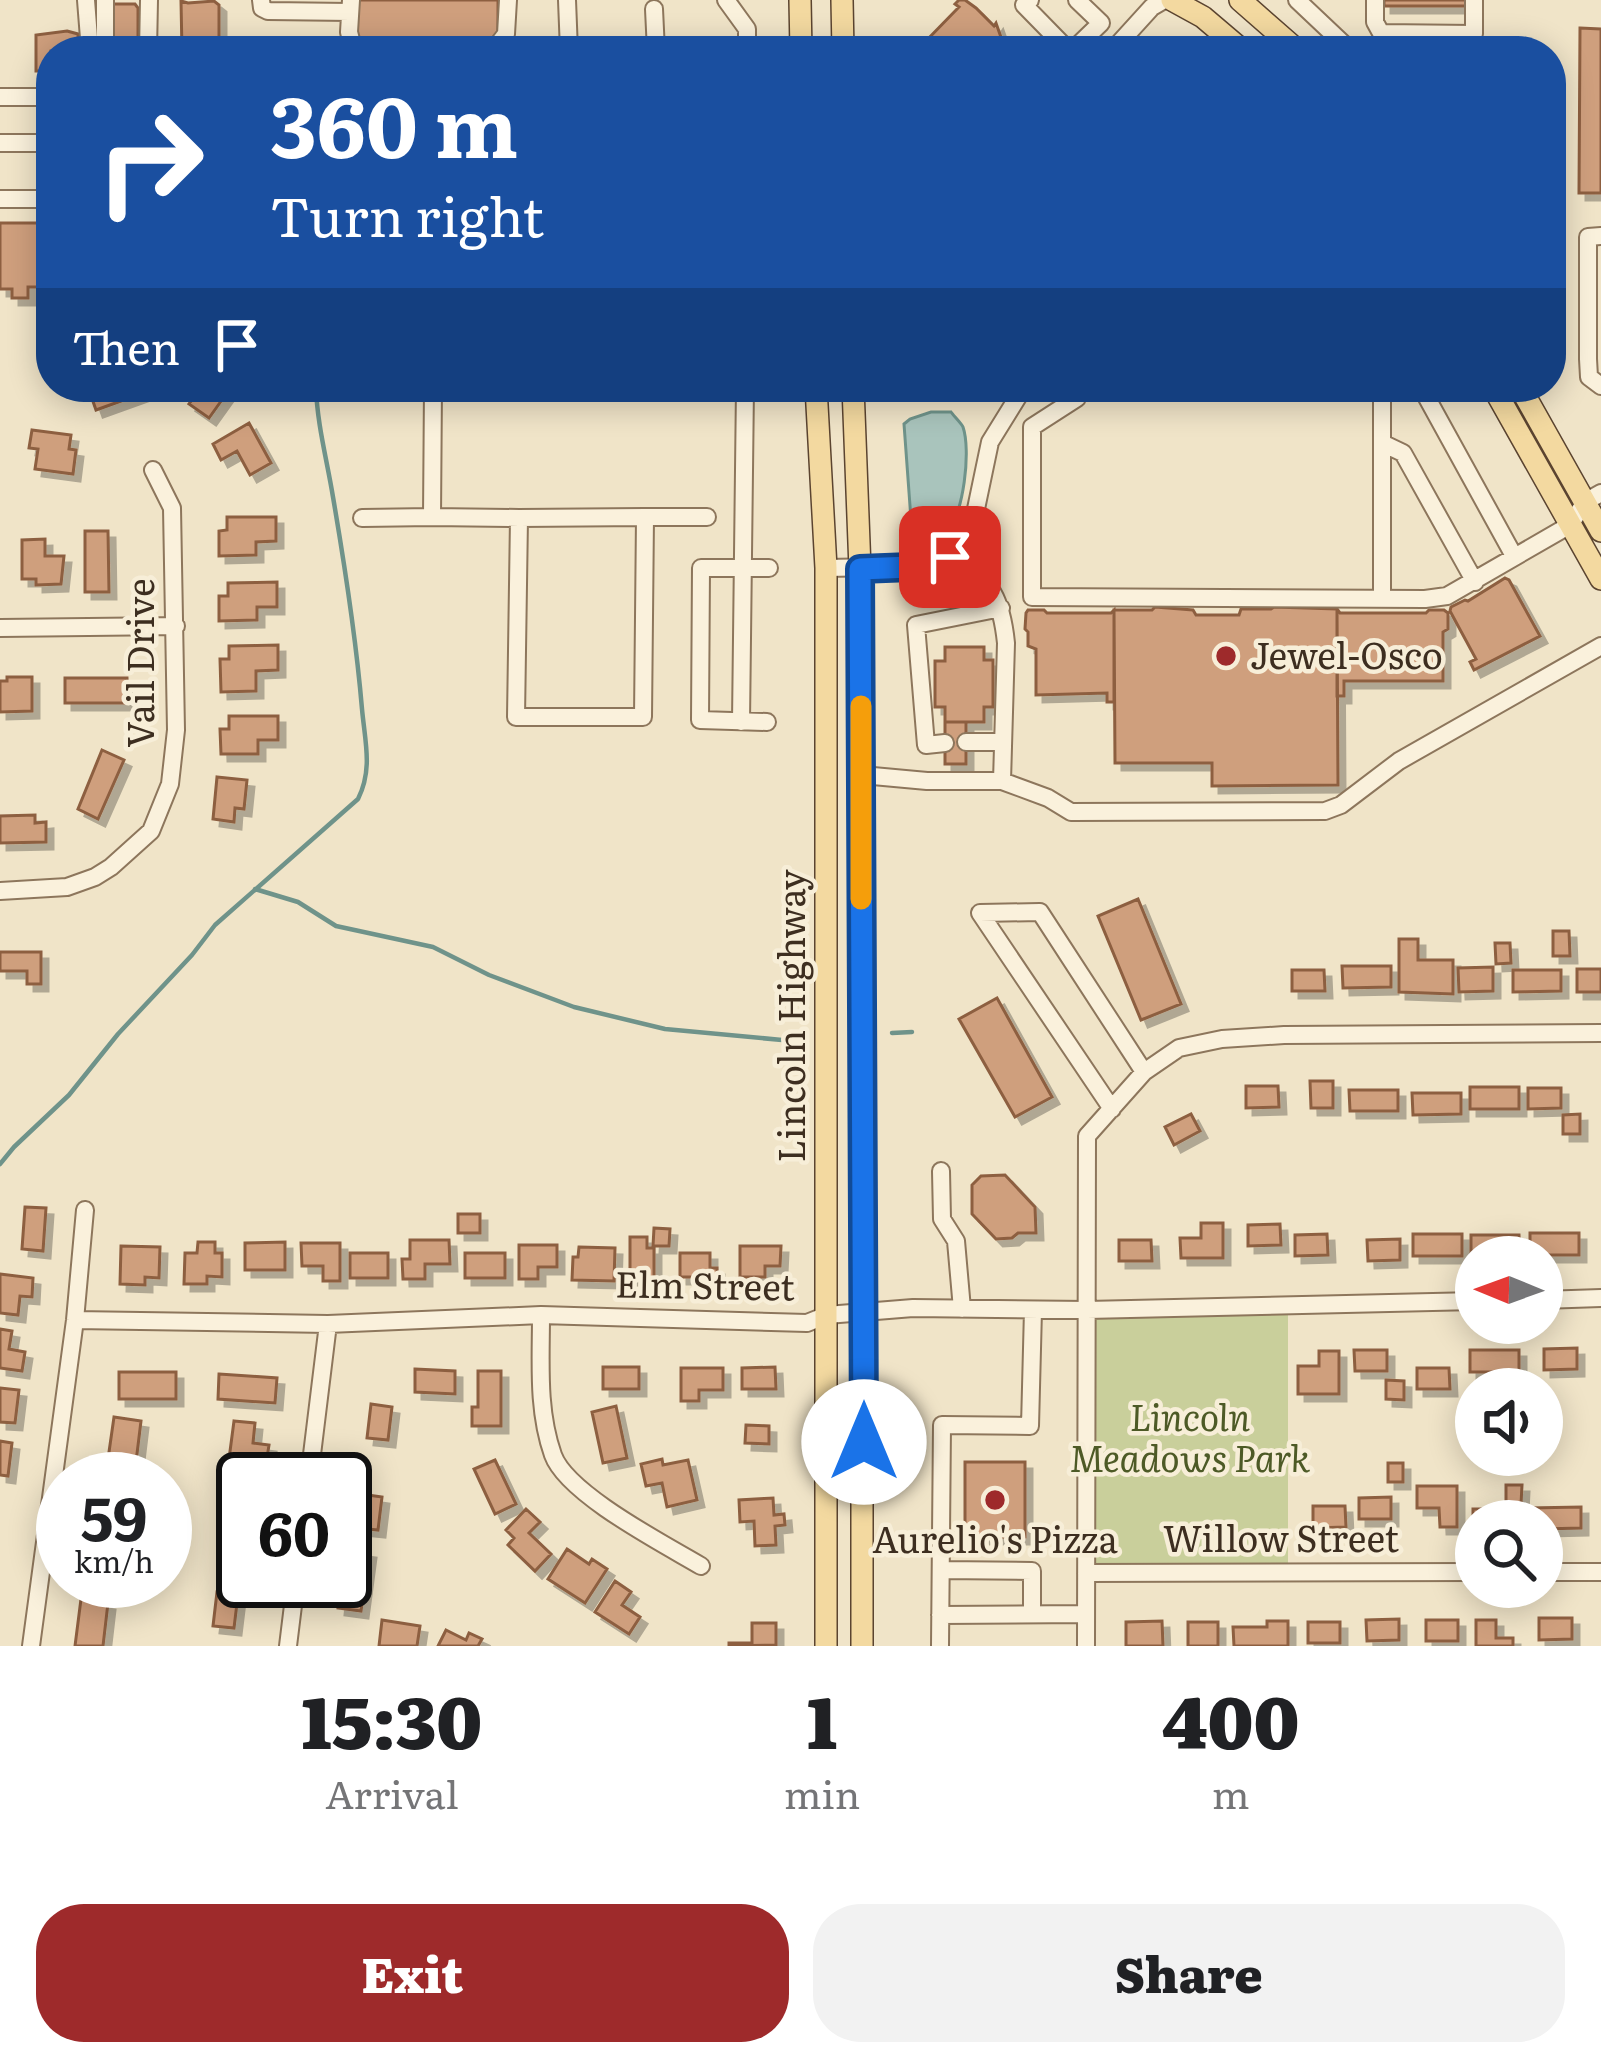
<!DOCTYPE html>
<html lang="en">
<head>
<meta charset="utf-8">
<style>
  :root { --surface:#fff; --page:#f2f2f2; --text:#202124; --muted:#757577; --accent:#9e2a2b }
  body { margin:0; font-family:Literata,serif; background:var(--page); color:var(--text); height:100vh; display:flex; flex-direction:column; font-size:45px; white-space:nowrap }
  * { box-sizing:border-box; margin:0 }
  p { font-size:39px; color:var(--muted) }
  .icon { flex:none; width:66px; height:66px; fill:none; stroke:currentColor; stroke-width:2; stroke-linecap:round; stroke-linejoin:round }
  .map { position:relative; height:1646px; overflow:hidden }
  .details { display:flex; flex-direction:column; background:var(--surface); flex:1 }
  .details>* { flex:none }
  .banner { position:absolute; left:36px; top:36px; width:1530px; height:366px; border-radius:48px; box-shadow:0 6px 30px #0003; background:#1a4fa0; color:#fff; overflow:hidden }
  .needle { width:78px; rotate:271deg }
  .buttons { position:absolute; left:1455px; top:1236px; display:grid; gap:24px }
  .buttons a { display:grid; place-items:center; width:108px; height:108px; border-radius:50%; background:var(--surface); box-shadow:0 6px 30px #0003; font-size:60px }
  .speed { position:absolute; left:36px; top:1452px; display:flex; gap:24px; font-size:60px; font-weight:700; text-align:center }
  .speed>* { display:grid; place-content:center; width:156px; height:156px; border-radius:50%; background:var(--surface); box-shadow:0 6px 30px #0003; line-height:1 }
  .speed small { font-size:30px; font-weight:400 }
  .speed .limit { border:6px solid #111; border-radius:18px; background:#fff; color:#111 }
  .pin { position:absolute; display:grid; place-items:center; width:102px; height:102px; color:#fff; margin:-51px; border-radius:24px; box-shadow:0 6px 18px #0006 }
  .me { position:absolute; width:132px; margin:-66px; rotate:0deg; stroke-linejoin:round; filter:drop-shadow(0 0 9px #0008) }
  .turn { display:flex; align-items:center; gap:42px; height:252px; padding:0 36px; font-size:54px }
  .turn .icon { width:156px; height:156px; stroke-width:2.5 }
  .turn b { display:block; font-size:84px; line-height:102px }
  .then { display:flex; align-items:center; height:114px; padding:0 36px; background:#0003; gap:24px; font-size:45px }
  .eta { display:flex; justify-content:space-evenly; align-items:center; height:204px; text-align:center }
  .eta b { font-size:72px; font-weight:800; line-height:84px }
  .primary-button { display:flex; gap:24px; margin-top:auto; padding:24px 36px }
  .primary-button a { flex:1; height:138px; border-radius:48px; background:var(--accent); color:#fff; font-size:48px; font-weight:800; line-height:138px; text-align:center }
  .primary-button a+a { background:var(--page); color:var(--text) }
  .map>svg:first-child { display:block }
  .green { fill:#c9cf9b }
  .water { fill:#a9c4bc; stroke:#6f938a; stroke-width:3 }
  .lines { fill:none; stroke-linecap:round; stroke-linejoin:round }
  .stream { stroke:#6f938a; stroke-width:4.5 }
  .building { fill:#cf9f7d; stroke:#8d5f41; stroke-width:3; filter:url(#shadow) }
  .minor-casing { stroke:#8d765c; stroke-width:20 }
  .major-casing { stroke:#5b4430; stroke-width:24 }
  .minor { stroke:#faf1dc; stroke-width:16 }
  .major { stroke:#f3d9a0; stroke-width:21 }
  .route-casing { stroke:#114b97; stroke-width:30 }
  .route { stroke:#1a73e8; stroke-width:21 }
  .slow { stroke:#f59e0b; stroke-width:21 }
  .poi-dot { fill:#9e2a2b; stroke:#f7eed8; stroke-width:4.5 }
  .labels { text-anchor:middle; stroke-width:9; stroke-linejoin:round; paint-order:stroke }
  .poi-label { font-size:36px; fill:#3d2e20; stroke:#f7eed8; text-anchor:start }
  .street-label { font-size:36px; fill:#3d2e20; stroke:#f7eed8 }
  .park-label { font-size:36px; font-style:italic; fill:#4d5a26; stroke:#f7eed8 }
</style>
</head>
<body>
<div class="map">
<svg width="1601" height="1646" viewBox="0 0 1601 1646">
  <defs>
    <filter id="shadow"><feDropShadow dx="7" dy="7" stdDeviation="0" flood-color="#0004"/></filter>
  </defs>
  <rect width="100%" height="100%" fill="#f0e4c8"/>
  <path class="green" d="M1092,1313H1288V1564H1092Z"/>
  <path class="water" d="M931,412H951C953,415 962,424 963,427C971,450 964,515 946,532C939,539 927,540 918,540L912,533L904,424L910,419Z"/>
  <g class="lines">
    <path class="stream" d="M255,889L298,902L336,926L433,947L489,975L574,1007L665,1029L782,1040
      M892,1033L912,1032
      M0,1164L14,1147L69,1095L118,1034L192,955L215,925L358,799C373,769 365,742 362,709C356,638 345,567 333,497C327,460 317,424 316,387"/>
  </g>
  <path class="building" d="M357,0H498V38L357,39Z
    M959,0H965L976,8L994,26L996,23L1003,43L1000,51H912L910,49L917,41L922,45L959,7L955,4Z
    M1384,0H1470V6H1384Z
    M181,1L188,3L214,1L219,5V51H182Z
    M114,4H135L138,8V51H111L110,6Z
    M1580,28L1601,29V193H1579Z
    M67,31L78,34V51H51V67H47V71H36V35Z
    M0,223H51V287H28V298H12V289H0Z
    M88,387H148L149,391L96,410Z
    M184,387H226L229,390L209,418L189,404L194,397L183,389Z
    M249,423L271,463L250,475L237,451L221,460L213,444Z
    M32,430L71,435L69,449L76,450L73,474L35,469L38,449L29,448Z
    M227,517H276V541L256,542V555L219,556V531L227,530Z
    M85,531H108L109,592H85Z
    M45,539V556H64L61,584L36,585V579H22V540Z
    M1505,578L1509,580L1540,636L1474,670L1470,662L1476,659L1450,611L1451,607L1465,600L1468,601Z
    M277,582V607H257V620L219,621V596H228V583Z
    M1155,607L1193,610L1196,615H1239L1241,609H1271L1274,607L1337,609L1338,785L1212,786V763H1115L1114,610H1152Z
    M1337,609L1340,613H1426L1429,610H1444L1448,613V629L1443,632V681H1344V696H1337Z
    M1028,610H1044L1047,613H1111L1114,610V702H1107V693L1036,695V649L1028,646V632L1025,629L1026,613Z
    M278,645V670L256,671V691L221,692L220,659H229V646Z
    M945,647H984V660H993V707H984V722H945V707H935V661H945Z
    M7,677H32V711L0,712V681H7Z
    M65,678H127L128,703H65Z
    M229,716H278V740H258V754H221L220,729H229Z
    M945,722H966V764H945Z
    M102,750L124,760L98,819L78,809Z
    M217,777L247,780L244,809L235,808L234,822L213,819Z
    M35,815V823L46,822V842L0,843V816Z
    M1138,899L1181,1004L1141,1020L1098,916Z
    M1553,931H1569L1570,956H1553Z
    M1399,939H1418V960H1453V994L1399,992Z
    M1495,943H1510L1511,963L1496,964Z
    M0,952H41V984H27V971H0Z
    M1342,966H1391V987L1343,988Z
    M1493,967V991L1459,992L1458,968Z
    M1577,969H1601V992H1577Z
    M1292,970H1324L1325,991H1292Z
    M1513,970H1561V991L1513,992Z
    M997,998L1052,1097L1015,1117L959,1019Z
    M1310,1081H1333V1108H1311Z
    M1246,1086H1278L1279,1107L1246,1108Z
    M1470,1087H1519V1109H1470Z
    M1528,1088H1561V1108L1528,1109Z
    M1349,1090H1398V1111H1350Z
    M1412,1093H1461V1114L1413,1115Z
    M1191,1114L1200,1131L1174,1145L1165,1127Z
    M1580,1114V1134H1563V1115Z
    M1005,1175L1035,1207L1036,1233H1018L1012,1238L996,1239L972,1214V1185L981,1176Z
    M25,1207L46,1208L43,1251L22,1249Z
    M458,1214H480V1233H458Z
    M1201,1223H1223V1258H1181L1180,1238H1201Z
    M1280,1224L1281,1245L1248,1246V1225Z
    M654,1228L670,1229L669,1246H653Z
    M1530,1233H1579V1255H1530Z
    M1327,1234L1328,1255L1295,1256V1235Z
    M1413,1234H1462V1256H1413Z
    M1471,1235H1519L1520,1256L1471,1257Z
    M630,1237H647V1248H654V1278H630Z
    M1400,1239V1260L1368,1261L1367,1240Z
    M410,1240H449L450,1264H425V1279H403L402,1259H410Z
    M1119,1240H1151L1152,1261H1119Z
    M198,1242H215V1253H222V1277L207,1276V1284H184L185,1253H197Z
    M285,1242V1270H245V1243Z
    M301,1243H340V1281H323V1266H302Z
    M519,1245H557V1267H538V1279H519Z
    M121,1246L160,1247L159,1278L145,1277V1285L120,1284Z
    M740,1246H781L780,1266H765V1277H740Z
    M579,1247L615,1248L614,1281L572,1280L573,1257H578Z
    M350,1253H388V1278H350Z
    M465,1253H505V1278H465Z
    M680,1253H710V1268H717V1277H680Z
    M0,1274L33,1278L32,1297L20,1296L18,1315L0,1313Z
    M0,1329L12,1331L9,1349L25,1352L22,1371L0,1368Z
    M1577,1348V1369L1544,1370V1349Z
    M1354,1350H1387V1371H1355Z
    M1470,1350H1519V1372H1470Z
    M1319,1351H1339V1394H1298V1366H1319Z
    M603,1367H639V1389H603Z
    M775,1367L776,1389H742V1368Z
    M681,1368H723V1390H699V1401H681Z
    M1417,1368H1449L1450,1389H1417Z
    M415,1369L455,1371V1394L415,1392Z
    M478,1371H501V1426H472V1407H478Z
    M119,1372H176V1399H119Z
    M219,1374L277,1378L275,1403L218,1399Z
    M1386,1380L1404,1381V1400L1386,1399Z
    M0,1388L19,1390L15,1423L0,1422Z
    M371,1404L392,1407L388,1440L367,1438Z
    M616,1406L627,1458L603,1463L592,1412Z
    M114,1417L141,1421L136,1462L108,1459Z
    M234,1421L255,1423L253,1443L269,1445L266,1464L229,1459Z
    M746,1425L769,1426V1444L745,1443Z
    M0,1441L12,1443L8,1476L0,1475Z
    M662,1459L663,1465L688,1460L697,1500L667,1507L662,1483L646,1486L641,1464Z
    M495,1460L516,1504L495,1514L474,1469Z
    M965,1462H1025V1537H965Z
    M1388,1463H1403V1482H1388Z
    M236,1481L243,1482V1516L232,1515Z
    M1506,1485H1522L1521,1504H1506Z
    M1417,1486H1457V1527H1440L1439,1508H1417Z
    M361,1494L382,1497L378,1530L357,1528Z
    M1391,1497V1519H1359V1498Z
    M773,1498L774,1515L784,1514L785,1525L775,1526L776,1545L755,1546L754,1521L740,1522L739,1500Z
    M1313,1506H1345L1346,1527L1313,1528Z
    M1581,1507V1528L1542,1529V1521H1529V1508Z
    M526,1509L540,1522L529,1533L551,1554L535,1571L508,1545L514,1538L506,1530Z
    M1473,1509H1506V1521H1476V1530H1473Z
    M232,1529L243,1530V1564L228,1562Z
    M346,1548L369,1551L361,1611L338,1608L341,1581H345Z
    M567,1549L589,1564L592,1559L607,1569L585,1603L548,1579Z
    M615,1581L631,1592L622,1605L640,1617L629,1634L595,1612Z
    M217,1592L238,1595L234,1628L213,1626Z
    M81,1599L108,1603L103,1646H75Z
    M1539,1618H1572V1639L1539,1640Z
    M1399,1619V1640L1367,1641L1366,1620Z
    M382,1620L420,1626L417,1646H379Z
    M1426,1620H1458V1641H1426Z
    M1476,1620H1496V1638H1513V1646H1476Z
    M1162,1621L1163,1646H1126V1622Z
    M1267,1621H1288V1646H1234L1233,1627H1267Z
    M1188,1622H1218V1646H1188Z
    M1308,1622H1340V1643H1308Z
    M752,1623H776V1645L729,1646V1643H752Z
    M446,1630L466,1640L469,1633L482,1639L478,1646H438Z"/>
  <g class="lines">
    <g class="minor-casing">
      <path id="minor" d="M86,0L90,51
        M105,0V51
        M261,0L262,8L268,11L350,12
        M351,0L349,32L353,48L362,51
        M567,0L569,51
        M726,0L747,29V51
        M1030,0L1024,5L1069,51
        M1297,0L1351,51
        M1375,0V22L1381,33L1474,34V0
        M654,9L656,51
        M148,51L149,0
        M409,51L496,47L506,34L508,0
        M1072,51L1101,23L1077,0
        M1112,51L1152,7L1164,0
        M0,97H51
        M0,143H51
        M0,199H51
        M1601,236L1588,237V359L1589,377L1601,386
        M433,387L432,517L519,518L516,717H643L645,517H707
        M1421,387L1514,556
        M1077,398L1032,427V597L1425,599L1447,596L1570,525L1585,502L1601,493
        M1382,443L1403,453L1475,582
        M362,518L432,517
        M519,518L645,517
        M956,552C990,585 1001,594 1006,643L1002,781
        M826,568L936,566L963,546L972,528L990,442L1024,387
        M1382,599V387
        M0,628L176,626
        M741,722L745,387
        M767,722L700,720L701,568H769
        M966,742H1002
        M945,743L926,745L916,625L1001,608
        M862,775L927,781H1002L1048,798L1071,812L1325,811L1341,805L1399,761L1601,646
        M0,891L67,887L95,877L111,867L151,831L170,784L176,730L172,508L153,470
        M1112,1109L980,913L1040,912L1144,1072
        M941,1171L942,1219L956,1241L962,1309
        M1542,1300L1601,1298
        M541,1315C541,1362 537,1410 553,1455C567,1494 664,1544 701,1566
        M75,1320L328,1324L541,1315L807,1323L827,1315L913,1308L1087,1310L1476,1301
        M309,1479L328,1324
        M941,1570L1032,1571V1614
        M1542,1572H1601
        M1086,1573L1476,1572
        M940,1615L1086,1614
        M31,1646L75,1320L85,1210
        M288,1646L296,1581
        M940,1646L942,1425L1030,1426L1033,1310
        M1086,1646L1087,1136L1144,1072L1179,1048L1222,1039L1284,1035L1601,1033"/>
    </g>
    <g class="major-casing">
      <path id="major" d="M800,0L801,51
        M842,0L843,51
        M1172,0L1203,17L1243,51
        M1240,0L1298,51
        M816,387L826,568V1646
        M853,387L860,569L862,775V1646
        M1493,387L1601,579
        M1520,387L1601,531"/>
    </g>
    <use href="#minor" class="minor"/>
    <use href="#major" class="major"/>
  </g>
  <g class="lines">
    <g class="route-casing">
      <path id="route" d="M864,1442L860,569L936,566L950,557"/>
    </g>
    <use href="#route" class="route"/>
    <path class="slow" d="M861,899V706"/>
  </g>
  <g class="poi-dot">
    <circle cx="1226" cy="656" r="12"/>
    <circle cx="995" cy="1500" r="12"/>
  </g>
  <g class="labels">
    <g class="poi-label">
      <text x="1250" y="669">Jewel-Osco</text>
      <text x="995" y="1553" text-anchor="middle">Aurelio's Pizza</text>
    </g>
    <g class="street-label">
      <text transform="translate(141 663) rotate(-90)" y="13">Vail Drive</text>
      <text transform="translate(792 1016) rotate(-90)" y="13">Lincoln Highway</text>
      <text transform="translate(705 1286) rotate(1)" y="13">Elm Street</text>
      <text x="1281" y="1552">Willow Street</text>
    </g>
    <g class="park-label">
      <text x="1190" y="1431">Lincoln<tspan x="1190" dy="41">Meadows Park</tspan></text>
    </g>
  </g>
</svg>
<div class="buttons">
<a><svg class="needle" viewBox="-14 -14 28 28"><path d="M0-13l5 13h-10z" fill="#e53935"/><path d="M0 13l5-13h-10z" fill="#757577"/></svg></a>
<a><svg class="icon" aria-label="sound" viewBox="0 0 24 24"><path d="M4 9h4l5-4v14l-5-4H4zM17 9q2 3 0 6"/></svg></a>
<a><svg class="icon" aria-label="search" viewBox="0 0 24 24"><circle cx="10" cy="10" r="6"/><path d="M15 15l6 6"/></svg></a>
</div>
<div class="speed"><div>59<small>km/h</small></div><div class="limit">60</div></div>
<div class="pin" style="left:950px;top:557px;background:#d93025"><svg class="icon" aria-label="arrive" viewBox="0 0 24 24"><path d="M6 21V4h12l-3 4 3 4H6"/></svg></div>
<svg class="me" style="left:864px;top:1442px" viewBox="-20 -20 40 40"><circle r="19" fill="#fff"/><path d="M0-13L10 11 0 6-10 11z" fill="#1a73e8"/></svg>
<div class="banner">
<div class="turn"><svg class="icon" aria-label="right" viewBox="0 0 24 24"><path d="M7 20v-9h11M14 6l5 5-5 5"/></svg><div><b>360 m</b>Turn right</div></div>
<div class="then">Then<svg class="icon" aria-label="arrive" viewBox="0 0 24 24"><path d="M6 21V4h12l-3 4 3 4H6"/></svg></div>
</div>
</div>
<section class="details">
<div class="eta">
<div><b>15:30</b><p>Arrival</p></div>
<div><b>1</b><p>min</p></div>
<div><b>400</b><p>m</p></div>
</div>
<div class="primary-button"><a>Exit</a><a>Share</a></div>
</section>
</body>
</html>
